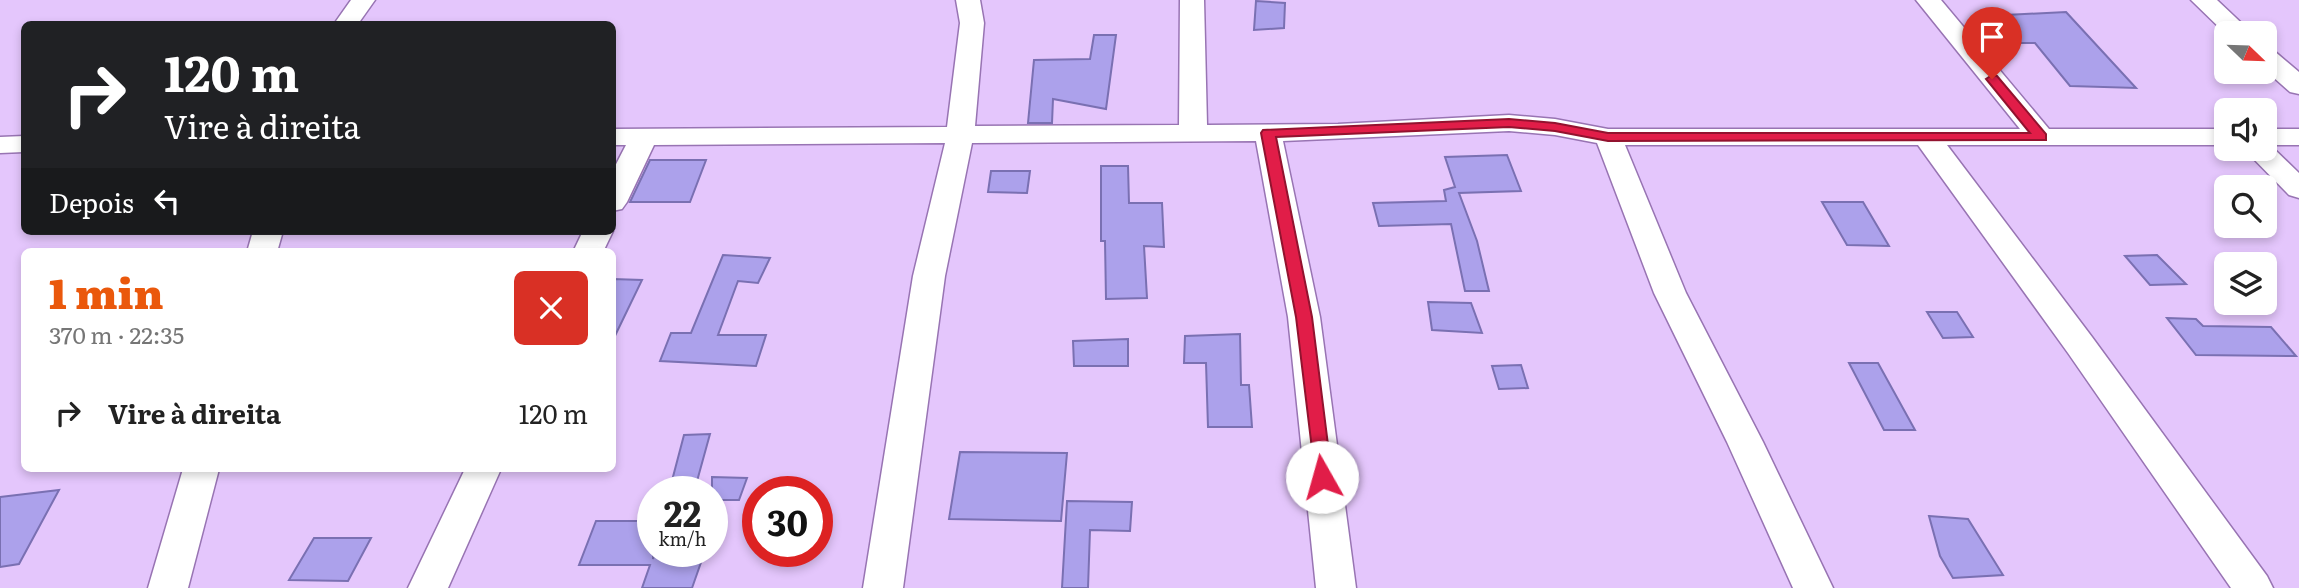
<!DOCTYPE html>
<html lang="pt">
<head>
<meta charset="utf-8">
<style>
  :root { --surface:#fff; --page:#f6f6f6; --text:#222; --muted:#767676; --accent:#ea580c }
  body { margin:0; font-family:Literata,serif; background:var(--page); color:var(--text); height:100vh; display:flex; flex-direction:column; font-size:26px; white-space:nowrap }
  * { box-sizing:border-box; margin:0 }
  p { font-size:23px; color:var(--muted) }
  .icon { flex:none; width:38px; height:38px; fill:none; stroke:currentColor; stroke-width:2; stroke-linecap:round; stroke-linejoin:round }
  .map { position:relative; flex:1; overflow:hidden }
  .panel { position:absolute; left:21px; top:248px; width:595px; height:224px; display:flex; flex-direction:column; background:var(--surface); border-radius:10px; box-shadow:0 4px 10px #0003 }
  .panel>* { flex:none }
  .hud { position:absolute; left:21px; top:21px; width:595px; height:214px; border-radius:10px; box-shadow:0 4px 10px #0003; background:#202124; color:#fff; overflow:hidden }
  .needle { width:46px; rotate:113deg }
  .buttons { position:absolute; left:2214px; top:21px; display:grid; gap:14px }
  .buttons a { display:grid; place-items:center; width:63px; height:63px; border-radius:10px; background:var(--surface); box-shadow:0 4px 10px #0003; font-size:35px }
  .speed { position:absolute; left:637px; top:476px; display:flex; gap:14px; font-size:35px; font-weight:700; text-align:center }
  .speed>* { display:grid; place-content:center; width:91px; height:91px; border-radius:50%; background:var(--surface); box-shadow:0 4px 10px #0003; line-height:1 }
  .speed small { font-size:18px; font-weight:400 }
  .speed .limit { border:10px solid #d22; background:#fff; color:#111 }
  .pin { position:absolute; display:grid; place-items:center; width:60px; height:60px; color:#fff; margin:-72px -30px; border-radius:50% 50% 50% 0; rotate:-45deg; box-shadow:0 0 7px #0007 }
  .pin .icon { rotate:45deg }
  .me { position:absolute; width:77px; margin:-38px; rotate:353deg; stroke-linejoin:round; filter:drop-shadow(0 0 5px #0008) }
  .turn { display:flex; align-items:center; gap:24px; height:147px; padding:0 28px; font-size:32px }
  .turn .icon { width:91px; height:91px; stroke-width:2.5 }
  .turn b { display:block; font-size:49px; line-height:60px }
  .then { display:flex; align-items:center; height:66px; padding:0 28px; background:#0003; gap:14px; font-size:26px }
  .round { display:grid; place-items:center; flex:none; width:74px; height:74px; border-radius:10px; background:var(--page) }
  .head { display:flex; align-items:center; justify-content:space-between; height:119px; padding:0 28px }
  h1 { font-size:42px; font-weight:800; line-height:52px; color:var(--accent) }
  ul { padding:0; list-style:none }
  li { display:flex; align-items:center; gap:21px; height:91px; padding:0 28px }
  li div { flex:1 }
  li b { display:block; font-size:26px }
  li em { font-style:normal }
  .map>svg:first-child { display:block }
  .building { fill:#aca1eb; stroke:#7a70b2; stroke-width:2 }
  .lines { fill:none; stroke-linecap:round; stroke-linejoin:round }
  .minor-casing { stroke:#9874b3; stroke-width:3 }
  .minor { fill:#fff; fill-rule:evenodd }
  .route { fill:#e11d48; stroke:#92132f; stroke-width:2 }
</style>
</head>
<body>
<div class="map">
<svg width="2299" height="588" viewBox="0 0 2299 588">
  <rect width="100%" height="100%" fill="#e4c6fc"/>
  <path class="building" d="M1256,1L1285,3L1284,28L1254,30Z
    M2066,12L2136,88L2070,86L2035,43H2008L1987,16Z
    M1094,35H1116L1106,109L1053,99L1052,123H1028L1034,60L1090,59Z
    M1507,155L1521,191L1459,193L1477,241L1489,291H1465L1451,224L1379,226L1373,203L1446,201L1444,190L1455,187L1445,157Z
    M650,160H706L690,202H630Z
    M1101,166H1128L1129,203H1162L1164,247L1144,246L1147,298L1106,299L1105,241H1101Z
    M991,171H1030L1027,193L988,192Z
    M1822,202H1863L1889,246L1847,245Z
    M723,255L770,258L758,283L738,281L718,335H766L756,366L660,361L671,333H691Z
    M2157,255L2186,284L2150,285L2125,256Z
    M612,279L642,280L612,342Z
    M1428,302L1471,303L1482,333L1432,330Z
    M1927,312H1957L1973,337L1943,338Z
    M2167,318L2196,319L2203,326L2271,327L2296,356L2196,355Z
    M1240,334L1241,385H1249L1252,427H1208L1206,363H1184L1185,336Z
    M1128,339V366H1074L1073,341Z
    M1849,363H1878L1915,430H1884Z
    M1521,365L1528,388L1499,389L1492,366Z
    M710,434L694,492H669L684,435Z
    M960,452L1067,453L1061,521L949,519Z
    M712,477L747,478L739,500H712Z
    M59,490L19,564L0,567V497Z
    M1067,501L1132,502L1130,531L1090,530L1088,588H1062Z
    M1929,516L1968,519L2003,575L1953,578L1940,556Z
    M596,521H653V559L656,551H705L692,588H642L650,565H579Z
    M314,538H371L348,581L289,580Z"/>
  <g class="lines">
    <g class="minor-casing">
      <path id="minor" d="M351,0H375L358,24H334Z
        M956,0H980L984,23L975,126L1179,125L1180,0H1204L1207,125L1338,124L1509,115L1555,119L1608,129H2020L1916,0H1941L2049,129H2226V145H1947L2092,337L2267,576L2273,588H2231L2068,353L1918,145H1625L1686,293L1763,442L1833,588H1793L1727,442L1654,293L1597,143L1555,135L1509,131L1283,141L1320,317L1356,588H1316L1288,317L1256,141L972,143L945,276L903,588H863L913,276L945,143L654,145L627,202L622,209L612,211V172L626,145H612V129L947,127L960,23Z
        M2191,0H2217L2252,33L2226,34Z
        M2264,48L2273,50L2299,72V94L2290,92L2264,69Z
        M2264,129H2299V145H2270L2299,173V198L2289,195L2244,149H2264Z
        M24,136V152L0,153V137Z
        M253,231H283L277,252H247Z
        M583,231L612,230L613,231L603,252H573Z
        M183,469H219L188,588H148Z
        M465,469H501L448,588H408Z"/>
    </g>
    <use href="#minor" class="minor"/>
  </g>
  <path class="route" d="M1992,75L1997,76L2046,134V140L1608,141L1555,131L1509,127L1276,137L1312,317L1332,477L1329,482L1322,485L1316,482L1296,317L1261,133L1263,130L1509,119L1555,123L1608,133H2030L1986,79Z"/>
</svg>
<div class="buttons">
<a><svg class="needle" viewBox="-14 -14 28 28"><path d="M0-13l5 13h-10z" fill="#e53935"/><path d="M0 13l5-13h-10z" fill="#767676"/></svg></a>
<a><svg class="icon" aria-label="sound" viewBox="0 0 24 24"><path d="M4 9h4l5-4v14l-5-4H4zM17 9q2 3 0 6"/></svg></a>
<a><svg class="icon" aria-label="search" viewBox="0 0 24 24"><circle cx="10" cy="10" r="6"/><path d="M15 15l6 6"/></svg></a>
<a><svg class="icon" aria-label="layers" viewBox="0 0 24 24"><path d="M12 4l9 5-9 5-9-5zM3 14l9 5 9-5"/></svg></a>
</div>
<div class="speed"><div>22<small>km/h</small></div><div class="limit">30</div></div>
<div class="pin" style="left:1992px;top:79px;background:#d93025"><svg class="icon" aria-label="arrive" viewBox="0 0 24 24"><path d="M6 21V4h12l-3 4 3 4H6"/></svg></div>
<svg class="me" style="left:1322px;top:477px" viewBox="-20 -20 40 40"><circle r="19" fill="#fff"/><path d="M0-13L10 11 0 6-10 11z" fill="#e11d48"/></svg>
<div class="hud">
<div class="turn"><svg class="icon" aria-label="right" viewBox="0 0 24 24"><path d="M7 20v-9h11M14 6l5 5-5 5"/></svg><div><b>120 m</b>Vire à direita</div></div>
<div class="then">Depois<svg class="icon" aria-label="left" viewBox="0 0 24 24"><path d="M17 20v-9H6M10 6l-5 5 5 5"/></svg></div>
</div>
<section class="panel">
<div class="head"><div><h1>1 min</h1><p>370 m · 22:35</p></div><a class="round" style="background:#d93025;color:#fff"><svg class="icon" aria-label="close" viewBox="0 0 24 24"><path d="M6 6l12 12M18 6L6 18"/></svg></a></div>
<ul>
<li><svg class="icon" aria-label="right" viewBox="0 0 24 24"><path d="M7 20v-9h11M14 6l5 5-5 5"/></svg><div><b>Vire à direita</b></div><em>120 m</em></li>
</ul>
</section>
</div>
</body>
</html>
